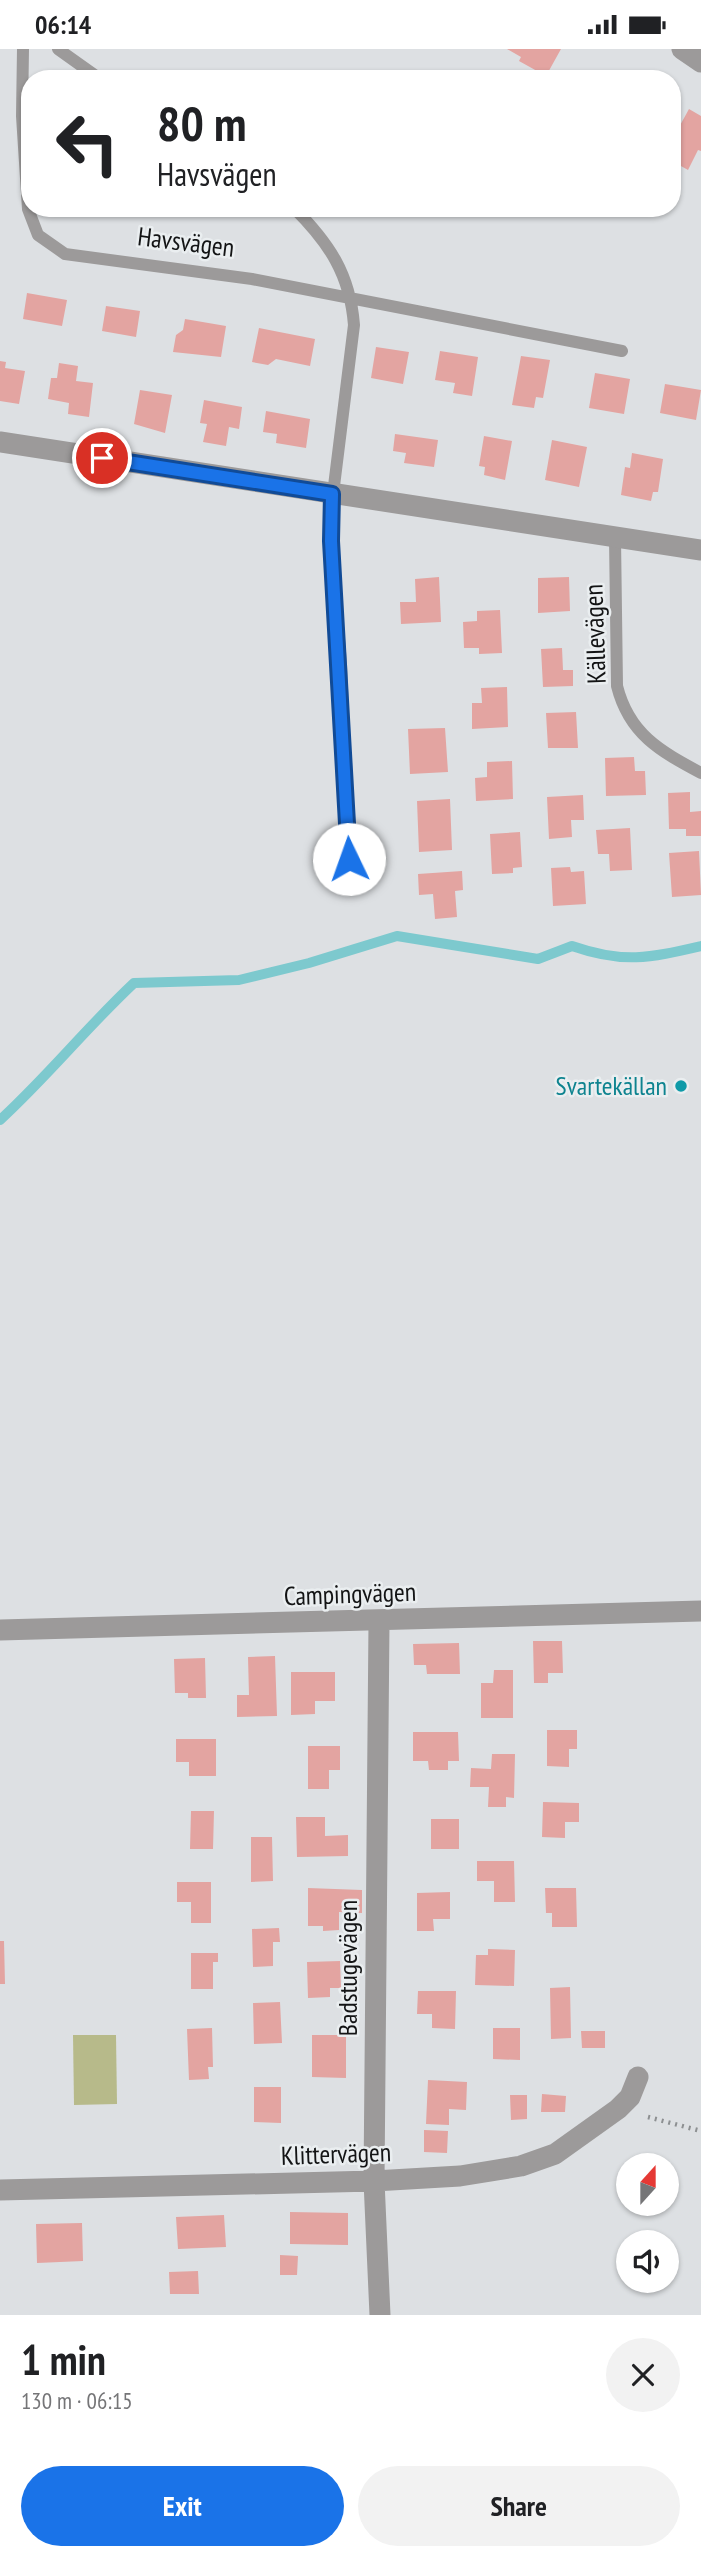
<!DOCTYPE html>
<html lang="en">
<head>
<meta charset="utf-8">
<style>
  :root { --surface:#fff; --page:#f2f2f2; --text:#202124; --muted:#757577; --accent:#1a73e8 }
  body { margin:0; font-family:"PT Sans Narrow",sans-serif; background:var(--page); color:var(--text); height:100vh; display:flex; flex-direction:column; font-size:26px; white-space:nowrap }
  * { box-sizing:border-box; margin:0 }
  p { font-size:23px; color:var(--muted) }
  .icon { flex:none; width:38px; height:38px; fill:none; stroke:currentColor; stroke-width:2; stroke-linecap:round; stroke-linejoin:round }
  .map { position:relative; height:2266px; overflow:hidden }
  .details { display:flex; flex-direction:column; background:var(--surface); flex:1 }
  .details>* { flex:none }
  .banner { position:absolute; left:21px; top:21px; width:660px; height:147px; border-radius:28px; box-shadow:0 2px 5px #0004; background:#fff; color:var(--text); overflow:hidden }
  .needle { width:46px; rotate:21deg }
  .buttons { position:absolute; left:616px; top:2104px; display:grid; gap:14px }
  .buttons a { display:grid; place-items:center; width:63px; height:63px; border-radius:50%; background:var(--surface); box-shadow:0 2px 5px #0004; font-size:35px }
  .pin { position:absolute; display:grid; place-items:center; width:60px; height:60px; color:#fff; margin:-30px; border:4px solid #fff; border-radius:50%; box-shadow:0 2px 7px #0007 }
  .me { position:absolute; width:77px; margin:-38px; rotate:357deg; stroke-linejoin:round; filter:drop-shadow(0 0 5px #0008) }
  .turn { display:flex; align-items:center; gap:24px; height:147px; padding:0 21px; font-size:32px }
  .turn .icon { width:91px; height:91px; stroke-width:2.5 }
  .turn b { display:block; font-size:49px; line-height:60px }
  .round { display:grid; place-items:center; flex:none; width:74px; height:74px; border-radius:37px; background:var(--page) }
  .summary { display:flex; align-items:center; justify-content:space-between; height:119px; padding:0 21px }
  h1 { font-size:42px; font-weight:600; line-height:52px }
  .action { display:flex; gap:14px; margin-top:auto; padding:14px 21px }
  .action a { flex:1; height:80px; border-radius:42px; background:var(--accent); color:#fff; font-size:28px; font-weight:600; line-height:80px; text-align:center }
  .action a+a { background:var(--page); color:var(--text) }
  .status { display:flex; justify-content:space-between; align-items:center; height:49px; padding:0 35px; background:var(--surface); direction:ltr }
  .status svg { height:19px; fill:currentColor }
  .map>svg:first-child { display:block }
  .green { fill:#b7ba8a }
  .lines { fill:none; stroke-linecap:round; stroke-linejoin:round }
  .stream { stroke:#7dc9ce; stroke-width:10 }
  .building { fill:#e3a4a1 }
  .path { stroke:#8d9092; stroke-width:4.5; stroke-dasharray:2 5; stroke-linecap:butt }
  .service { stroke:#9c9a9a; stroke-width:12 }
  .minor { stroke:#9c9a9a; stroke-width:21 }
  .route-casing { stroke:#114b97; stroke-width:18 }
  .route { stroke:#1a73e8; stroke-width:12 }
  .culture-dot { fill:#0f9aa8; stroke:#eaeef0; stroke-width:2.5 }
  .labels { text-anchor:middle; stroke-width:5; stroke-linejoin:round; paint-order:stroke }
  .street-label { font-size:26px; fill:#131415; stroke:#eaeef0 }
  .culture-label { font-size:26px; fill:#0d838f; stroke:#eaeef0; text-anchor:end }
</style>
</head>
<body>
<div class="status"><b>06:14</b><svg viewBox="0 0 49 12"><path d="M0 12V9h3v3zM5 12V6h3v6zM10 12V3h3v9zM15 12V0h3v12zM26 1h20v11H26zM47 4h2v5h-2z"/></svg></div>
<div class="map">
<svg width="701" height="2266" viewBox="0 0 701 2266">
  <rect width="100%" height="100%" fill="#dde0e3"/>
  <path class="green" d="M116,1986L117,2055L74,2056L73,1986Z"/>
  <g class="lines">
    <path class="stream" d="M0,1071C47,1028 87,978 134,934L239,931L309,914L397,887L538,910L572,897C624,915 649,909 701,897"/>
  </g>
  <path class="building" d="M507,0H561L546,27L519,12L521,8Z
    M689,60L701,67V102L698,101L688,121L672,112V91Z
    M27,244L67,251L62,277L23,270Z
    M106,257L140,262L136,288L102,282Z
    M185,270L226,277L221,308L173,303L176,286L183,281Z
    M259,279L315,290L310,317L276,310L268,316L252,313Z
    M376,298L409,303L403,335L371,329Z
    M440,302L478,308L472,347L453,344L455,334L435,331Z
    M521,307L550,311L543,349L536,348L534,359L512,356Z
    M0,312L6,313L5,319L25,322L19,355L0,352Z
    M59,314L78,317L76,332L93,334L89,368L68,365L69,354L48,350L51,329H57Z
    M595,324L630,330L624,365L589,359Z
    M665,335L701,341L696,371L660,364Z
    M140,341L172,346L165,384L134,375Z
    M204,351L242,358L239,380L229,378L226,397L203,393L207,375L200,374Z
    M266,362L310,370L306,399L276,394L277,385L263,383Z
    M395,385L438,391L434,418L404,414L406,404L393,402Z
    M484,387L512,392L505,431L484,426L485,418L479,417Z
    M552,391L587,398L579,438L545,431Z
    M632,404L663,410L658,443H653L651,452L621,446L625,418L630,419Z
    M439,528L441,573L401,575L400,553H416L415,530Z
    M569,528L570,562L538,564V529Z
    M500,561L502,604L479,605V599H464L463,573L477,572V562Z
    M562,599L563,621H573V637L543,638L541,600Z
    M507,638L508,678L472,680V654H482L481,639Z
    M576,663L578,699H548L546,664Z
    M445,679L448,723L410,725L408,680Z
    M634,708L635,722H645L646,746L606,747L605,709Z
    M512,712L513,750L476,752L475,729L487,728V713Z
    M690,743V763L701,762V787H686V780H669L668,744Z
    M583,746L584,771H571L572,788L549,790L547,748Z
    M450,750L452,801L419,803L417,752Z
    M630,779L632,821L610,822L609,805H598L596,781Z
    M520,783L522,818L513,819V824L492,825L490,785Z
    M699,802L701,846L672,848L669,804Z
    M570,818L571,823L584,822L586,855L553,857L551,819Z
    M462,822L463,841L455,842L457,868L435,870L433,845L419,846L418,825Z
    M533,1592H562L563,1624H548V1634H534Z
    M459,1594L460,1625H427L426,1616H414L413,1595Z
    M275,1607L277,1667L237,1668V1646H249L248,1608Z
    M205,1609L206,1649H188V1644H175L174,1610Z
    M494,1621H513V1669H481V1634H493Z
    M291,1623H335V1652H315V1665L291,1666Z
    M547,1681H577V1700H569V1718L547,1717Z
    M413,1683H458L459,1712H448V1721H429L428,1712H413Z
    M176,1690H216V1727H189V1713H176Z
    M308,1697H340V1721H329V1740H308Z
    M492,1705H515L514,1749L506,1748V1758H488L489,1738H470L471,1719L491,1720Z
    M543,1753L579,1754V1773H565V1789L542,1788Z
    M191,1762H214L213,1800H190Z
    M296,1768H325V1787L348,1786V1807L297,1808Z
    M431,1770H459V1800H431Z
    M251,1788H272L273,1832L251,1833Z
    M477,1812H514L515,1853H494V1832H477Z
    M177,1833H211V1874H191V1853H177Z
    M308,1839L362,1841V1864L339,1863V1881L323,1882V1877H308Z
    M545,1839H576L577,1878H552V1864H546Z
    M450,1843V1870H433L434,1882H417V1844Z
    M279,1879L280,1893H273V1917L253,1918L252,1880Z
    M0,1892H4L5,1935H0Z
    M488,1900L515,1901L514,1937L475,1936L476,1906H488Z
    M191,1904H218V1913H213V1940H191Z
    M340,1912L341,1939H330V1948L308,1949L307,1913Z
    M570,1938L571,1989L551,1990L550,1939Z
    M418,1942H456L455,1980L432,1979V1965H417Z
    M280,1953L282,1994L254,1995L253,1954Z
    M212,1979L213,2018H208L209,2030L189,2031L187,1980Z
    M493,1979H520V2011L493,2010Z
    M581,1982H605V1999H582Z
    M312,1986H346V2029L312,2028Z
    M428,2031L467,2033L466,2061L449,2060V2076L426,2075Z
    M254,2038H281V2074L254,2073Z
    M542,2045L566,2047L565,2063H541Z
    M510,2046H527V2070L511,2071Z
    M424,2081L448,2082L447,2104L424,2103Z
    M290,2163L348,2164V2196L290,2195Z
    M224,2166L226,2198L178,2200L176,2168Z
    M82,2174L83,2212L37,2214L36,2175Z
    M280,2206L298,2207L297,2226H280Z
    M198,2222L199,2245H170L169,2223Z"/>
  <g class="lines">
    <path class="path" d="M648,2068L701,2082"/>
    <path class="service" d="M23,0L22,67L28,160L38,186L65,205L252,230L622,302
      M58,0L100,30
      M294,159C329,194 350,225 354,276L333,445L331,492L341,615L349,810
      M615,489L617,637C629,685 660,702 701,724"/>
    <path class="minor" d="M682,0L701,13
      M0,393L701,501
      M379,1573L374,2132L380,2266
      M0,1581L701,1562
      M0,2141L374,2132L460,2127L521,2117L555,2105L618,2060L630,2048L638,2028"/>
  </g>
  <g class="lines">
    <g class="route-casing">
      <path id="route" d="M102,409L332,445L331,492L349,810"/>
    </g>
    <use href="#route" class="route"/>
  </g>
  <circle class="culture-dot" cx="681" cy="1037" r="7"/>
  <g class="labels">
    <g class="street-label">
      <text transform="translate(186 193) rotate(7)" y="9">Havsvägen</text>
      <text transform="translate(595 585) rotate(-92)" y="9">Källevägen</text>
      <text transform="translate(350 1545) rotate(-2)" y="9">Campingvägen</text>
      <text transform="translate(348 1919) rotate(-90)" y="9">Badstugevägen</text>
      <text transform="translate(336 2105) rotate(-2)" y="9">Klittervägen</text>
    </g>
    <g class="culture-label">
      <text x="667" y="1046">Svartekällan</text>
    </g>
  </g>
</svg>
<div class="buttons">
<a><svg class="needle" viewBox="-14 -14 28 28"><path d="M0-13l5 13h-10z" fill="#e53935"/><path d="M0 13l5-13h-10z" fill="#757577"/></svg></a>
<a><svg class="icon" aria-label="sound" viewBox="0 0 24 24"><path d="M4 9h4l5-4v14l-5-4H4zM17 9q2 3 0 6"/></svg></a>
</div>
<div class="pin" style="left:102px;top:409px;background:#d93025"><svg class="icon" aria-label="arrive" viewBox="0 0 24 24"><path d="M6 21V4h12l-3 4 3 4H6"/></svg></div>
<svg class="me" style="left:349px;top:810px" viewBox="-20 -20 40 40"><circle r="19" fill="#fff"/><path d="M0-13L10 11 0 6-10 11z" fill="#1a73e8"/></svg>
<div class="banner">
<div class="turn"><svg class="icon" aria-label="left" viewBox="0 0 24 24"><path d="M17 20v-9H6M10 6l-5 5 5 5"/></svg><div><b>80 m</b>Havsvägen</div></div>
</div>
</div>
<section class="details">
<div class="summary"><div><h1>1 min</h1><p>130 m · 06:15</p></div><a class="round"><svg class="icon" aria-label="close" viewBox="0 0 24 24"><path d="M6 6l12 12M18 6L6 18"/></svg></a></div>
<div class="action"><a>Exit</a><a>Share</a></div>
</section>
</body>
</html>
